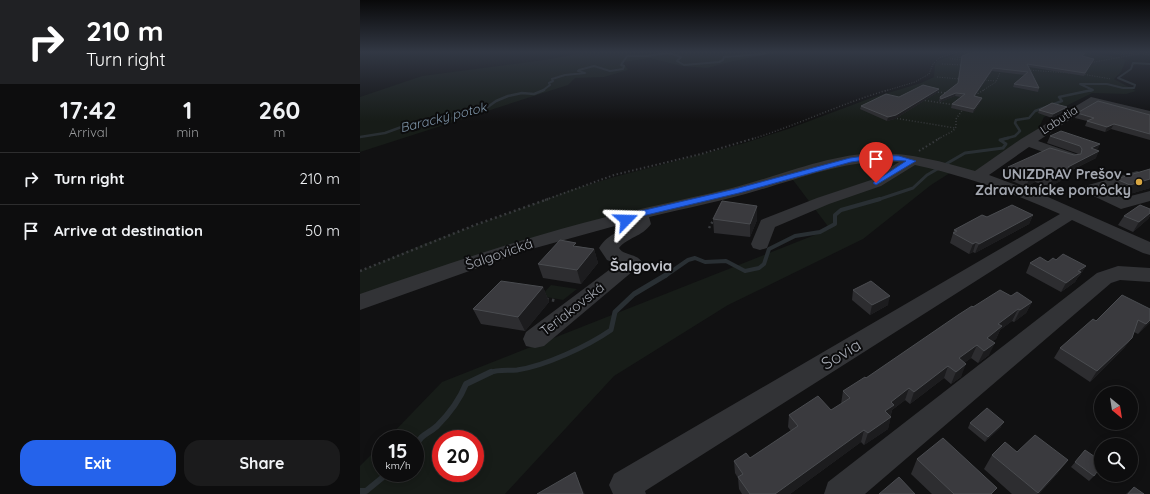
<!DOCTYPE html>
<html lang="en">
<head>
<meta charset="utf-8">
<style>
  :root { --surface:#0d0d0e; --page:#1b1b1c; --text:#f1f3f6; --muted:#9a9c9e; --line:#2d2d2e; --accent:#2563eb }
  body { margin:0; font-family:Quicksand,sans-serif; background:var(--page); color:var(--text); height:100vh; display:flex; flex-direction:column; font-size:15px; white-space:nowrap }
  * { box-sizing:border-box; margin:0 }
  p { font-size:13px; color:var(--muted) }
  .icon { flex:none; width:22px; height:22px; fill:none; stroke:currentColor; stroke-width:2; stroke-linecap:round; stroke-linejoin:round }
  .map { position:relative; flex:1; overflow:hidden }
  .sheet { display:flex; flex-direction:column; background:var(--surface); width:360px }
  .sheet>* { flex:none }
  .guide { background:#202124; color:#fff; overflow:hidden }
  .needle { width:26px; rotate:150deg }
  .controls { position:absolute; left:734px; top:386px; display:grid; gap:8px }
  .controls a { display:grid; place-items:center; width:44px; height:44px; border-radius:50%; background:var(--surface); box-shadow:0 2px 10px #0003,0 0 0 1px var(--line); font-size:20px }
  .speed { position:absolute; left:12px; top:430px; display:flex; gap:8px; font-size:20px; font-weight:700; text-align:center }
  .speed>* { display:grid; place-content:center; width:52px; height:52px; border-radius:50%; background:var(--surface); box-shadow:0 2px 10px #0003,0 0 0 1px var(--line); line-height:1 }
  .speed small { font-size:10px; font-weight:400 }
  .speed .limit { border:6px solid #d22; background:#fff; color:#111 }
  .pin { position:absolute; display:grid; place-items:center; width:34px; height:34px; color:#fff; margin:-41px -17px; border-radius:50% 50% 50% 0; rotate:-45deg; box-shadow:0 0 4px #0007 }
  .pin .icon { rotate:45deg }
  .me { position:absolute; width:44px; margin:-22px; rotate:68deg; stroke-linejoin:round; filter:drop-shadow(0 0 3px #0008) }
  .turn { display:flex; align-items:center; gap:14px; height:84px; padding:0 20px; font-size:18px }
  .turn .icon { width:52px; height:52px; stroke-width:2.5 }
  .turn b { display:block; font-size:28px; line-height:34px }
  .eta { display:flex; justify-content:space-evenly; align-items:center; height:68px; text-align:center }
  .eta b { font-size:24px; font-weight:800; line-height:28px }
  .primary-button { display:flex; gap:8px; margin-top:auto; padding:8px 20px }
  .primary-button a { flex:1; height:46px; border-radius:16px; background:var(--accent); color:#fff; font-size:16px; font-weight:800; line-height:46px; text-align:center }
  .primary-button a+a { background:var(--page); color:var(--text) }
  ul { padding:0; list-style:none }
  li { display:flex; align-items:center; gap:12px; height:52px; padding:0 20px; border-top:1px solid var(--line) }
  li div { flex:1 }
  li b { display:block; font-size:15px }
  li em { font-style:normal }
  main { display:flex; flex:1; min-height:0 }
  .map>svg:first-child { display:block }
  .green { fill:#171c18; fill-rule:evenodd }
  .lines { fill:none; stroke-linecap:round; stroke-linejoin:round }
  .stream-far5 { stroke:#292f33; stroke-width:2 }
  .stream-far4 { stroke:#292f33; stroke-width:2.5 }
  .stream-far3 { stroke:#292f33; stroke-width:3 }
  .stream-far2 { stroke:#292f33; stroke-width:4 }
  .stream-far1 { stroke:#292f33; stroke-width:5 }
  .stream { stroke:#292f33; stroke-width:6 }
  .path-far4 { stroke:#383a3d; stroke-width:1; stroke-dasharray:1 1.5; stroke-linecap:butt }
  .path-far3 { stroke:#383a3d; stroke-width:1.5; stroke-dasharray:1 2; stroke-linecap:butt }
  .path-far2 { stroke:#383a3d; stroke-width:2; stroke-dasharray:1.5 2.5; stroke-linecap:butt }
  .path-far1 { stroke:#383a3d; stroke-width:2.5; stroke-dasharray:2 3; stroke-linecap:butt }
  .path { stroke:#383a3d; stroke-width:3; stroke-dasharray:2.5 3.5; stroke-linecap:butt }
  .minor { fill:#323336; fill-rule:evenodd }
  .wall { fill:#2d2d30 }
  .shaded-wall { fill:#1c1c1e }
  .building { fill:#3a3a3e; stroke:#4a4c50 }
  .route { fill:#2563eb; stroke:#184099 }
  .poi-dot { fill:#d8a642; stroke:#0c0c0d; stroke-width:1.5 }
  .labels { text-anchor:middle; stroke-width:4; stroke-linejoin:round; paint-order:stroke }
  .far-street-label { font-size:12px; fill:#a4a8b1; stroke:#0c0c0d }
  .far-water-label { font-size:13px; font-style:italic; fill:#7e94a8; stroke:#0c0c0d }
  .poi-label { font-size:14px; font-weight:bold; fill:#a4a8b1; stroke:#0c0c0d; text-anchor:end }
  .street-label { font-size:14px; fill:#a4a8b1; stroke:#0c0c0d }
  .neighbourhood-label { font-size:15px; font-weight:bold; fill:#c4c6cd; stroke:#0c0c0d }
  .near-street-label { font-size:17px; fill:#a4a8b1; stroke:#0c0c0d }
</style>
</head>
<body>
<main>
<section class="sheet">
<div class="guide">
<div class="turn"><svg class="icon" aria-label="right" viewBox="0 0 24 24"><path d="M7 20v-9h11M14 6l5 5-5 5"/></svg><div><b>210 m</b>Turn right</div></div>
</div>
<div class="eta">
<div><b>17:42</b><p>Arrival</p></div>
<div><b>1</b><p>min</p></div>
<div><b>260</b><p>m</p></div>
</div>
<ul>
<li><svg class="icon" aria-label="right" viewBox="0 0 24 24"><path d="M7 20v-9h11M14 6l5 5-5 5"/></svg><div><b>Turn right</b></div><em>210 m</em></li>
<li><svg class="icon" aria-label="arrive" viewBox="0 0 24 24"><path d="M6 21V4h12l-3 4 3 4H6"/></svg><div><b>Arrive at destination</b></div><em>50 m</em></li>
</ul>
<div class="primary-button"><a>Exit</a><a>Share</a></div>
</section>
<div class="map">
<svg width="790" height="494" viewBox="0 0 790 494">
  <rect width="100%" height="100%" fill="#111112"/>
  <path class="green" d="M227,52H421L373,61L347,68L322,66L290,58L263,62L268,70L244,77L215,78L208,85L0,152V97L62,76L185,60Z
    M602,52H721L758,57L766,60L761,72L754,79L776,91L766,94L732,93L684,117L677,132L621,179L593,171L571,185L503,239L368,305L254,376L145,494H0V466L21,445V473H55V439H27L82,382L470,229L433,180L223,228L0,298V271L64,244L211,190L254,177L381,144L428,129L511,98L561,83L574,77L575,65L577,61ZM81,439H115V473H81Z
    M191,285L217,289L203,300L181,296Z"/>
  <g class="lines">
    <path class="stream-far5" d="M182,91L190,85L189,83L193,81L192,79L205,75L225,73L218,71L219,70L234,66L250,71L263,69L264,66L261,65L267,56H287L309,53L321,57L317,61L324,65L359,62L363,60L364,57L403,54L407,52
      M730,91L733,90L720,84H747L763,88H774L775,85L758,78L771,69L773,63L790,64"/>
    <path class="stream-far4" d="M0,137L25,133L58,121L89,119L125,109L136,101L148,96L162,93L174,94L184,90
      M644,139L655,136L660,131L655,123L656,120L669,118L675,111L702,101L699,97L732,90"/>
    <path class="stream-far3" d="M517,200L553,188L567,175L605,153L643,148L646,144L640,140L648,138"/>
    <path class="stream-far2" d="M305,276L328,260L335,258L345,262L366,261L385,271L399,268L404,264L409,249L435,236L460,232L475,224V215L481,210L520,199"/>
    <path class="stream-far1" d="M129,373C138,369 148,371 157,370C185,366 228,346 251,330L255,312L274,294L306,275"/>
    <path class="stream" d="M55,447C62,433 67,435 77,426C89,414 100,399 106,384L131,372
      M0,491H6L28,473"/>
    <path class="path-far4" d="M751,52L765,55
      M754,52L774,54
      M783,54L790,55
      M603,57L590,59L603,60
      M729,63L789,52
      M582,64L603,65
      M668,70L709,73
      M722,74L751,79
      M577,77L600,79
      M623,80L636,81
      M525,91L555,82L569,74L573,64L579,58L597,52
      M622,91L636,82L641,70"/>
    <path class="path-far3" d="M575,92L588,93
      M615,95L624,90
      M562,100L595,105
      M534,118L595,128
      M392,139C438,125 482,103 528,90
      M578,139L593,131L596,127V119L603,109"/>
    <path class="path-far2" d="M559,151L580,138
      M185,200L254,175L341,154L395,138"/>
    <path class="path-far1" d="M349,228L354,219
      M0,271L115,225L188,199"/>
    <path class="path" d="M186,299L197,301"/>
    <path class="minor" d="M731,97L790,111V119L733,104L678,141L716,154L718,157L716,160L711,161L706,160L669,147L629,175L688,197L790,242V255L783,253L712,220L285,491L286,494H253L249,485L254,474L700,214C653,193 606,176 555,165L521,186L469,204L415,227L407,248L400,250L393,248L391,244L401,220L457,198L511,180L539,162C491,158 445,177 399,190C363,201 326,208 289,217L291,224C282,237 268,237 259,248C264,256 276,253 282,262L279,266L184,346L175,348L166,346L163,339L166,332L257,264L247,260L239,248C250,231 260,234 273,223V221L168,250L0,310V294C67,271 133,248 201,229C257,213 315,202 372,188C420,176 468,154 518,153C550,153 584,162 615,171L661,139Z
      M777,171L782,173L785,176L782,179L745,190L763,198L790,191V201L761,209L725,192L723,189L725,186Z
      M758,266L790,268V282L760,280L751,283L505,494H464L468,482L737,273Z"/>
  </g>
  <path class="wall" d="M725,53L723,57L734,59L724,76L669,67L679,88L678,92L653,87L654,84L665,75L632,71L615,96L622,98L621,101L613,113L591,108L592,104L601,97L595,96L580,102L579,101L580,97L598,83L602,56Z
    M578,92L535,119L527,121L500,109L501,106L539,97Z
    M679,110L705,111L692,118L678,113Z
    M717,113L790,115V140L751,129L745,132L725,126L727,121L715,118Z
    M690,136L737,150L736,158L712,170L710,176L689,187L675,182L666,187L652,181L653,177L646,174L648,167L718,154L716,153L687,143Z
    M790,169V188L763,196L749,190L756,179Z
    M790,209V216L788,219L773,232L758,225L764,216Z
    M673,215L669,224L615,253L613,252L609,254L590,243L594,230L627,217Z
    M353,219L397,220L390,237L354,233Z
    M217,246L234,249L238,263L221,284L183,278L178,264Z
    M696,260L726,266L720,275L718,277L715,282L701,292L666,273L670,263L688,262Z
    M183,287L189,302L165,331L121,324L113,309Z
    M493,290L528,305L510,315L492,300Z
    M651,296L672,302L666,313L654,322L652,321L640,330L636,339L632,341L629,355L618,363L611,358L604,363L601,377L591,384L584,378L550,404L545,400L532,410L528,429L504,445L501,442L430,494H382L379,489L378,478L375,473L374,461L390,458L431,431L428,427L429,415L471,410L481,404L483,391L506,378L613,307Z
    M790,309V322L778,334L774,332L772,338L764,348L730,382L694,358L700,348L736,321Z
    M610,423L641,427L625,442L608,428Z
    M725,450L734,476L729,481L711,467Z
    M632,455L708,460L697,474L679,494H652L624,469Z
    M557,459L633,494H572L551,474Z
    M774,487L784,494H766Z"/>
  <path class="shaded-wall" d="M633,68L632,71L613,99L614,96Z
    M579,89L578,92L535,119L527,121L528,117Z
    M596,93L595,96L580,102L581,99Z
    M622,98L621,101L613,113L614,109Z
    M707,107L705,111L692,118L693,114Z
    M754,124L751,129L745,132L747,127Z
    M740,144L737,151L731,148Z
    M739,151L736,158L712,170L710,176L689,187L692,180L708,167Z
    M678,174L675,182L666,187L669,179Z
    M790,179V188L763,196L770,185Z
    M397,206V220L390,237V224Z
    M790,213V216L788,219L773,232L779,222Z
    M673,215L669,224L615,253L619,244Z
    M616,242L613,252L609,254L613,244Z
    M234,249L238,263L221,284L217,270Z
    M726,266L720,275L718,277L715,282L701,292L706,283L718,271Z
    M183,287L189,302L165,331L158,317Z
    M530,296L528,305L510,315L512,305Z
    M672,302L666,313L654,322L660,310Z
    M658,309L652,321L640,330L636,339L622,350L627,338L638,324Z
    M790,320V323L778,334L786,324Z
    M772,338L764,348L730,382L737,371Z
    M635,343L629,355L618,363L624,351Z
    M617,345L611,358L594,371L599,358Z
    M606,364L601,377L591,384L596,372Z
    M588,366L584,378L550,404L554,392Z
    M549,388L545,400L532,410L530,417L525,411L531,402Z
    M531,417L528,429L504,445L508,433Z
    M644,422L641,427L625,442L628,437Z
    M504,430L501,442L430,494H415Z
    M708,460L697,474L679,494H677Z
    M215,472L221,486L225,494H223Z"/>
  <path class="building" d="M613,52H715L725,53L722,56L734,59L725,73L667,64L679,88L654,84L668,72L633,68L614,96L622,98L614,109L592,104L605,94L596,93L581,99L580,97L598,83L602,56Z
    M563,85L579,89L536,115L528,117L501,106L526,94L539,97Z
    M738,101L790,115V134L754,124L747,127L727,121L734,118L717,113Z
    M692,103L707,107L693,114L679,110Z
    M701,131L740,144L731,148L739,151L708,167L713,169L692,180L678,174L669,179L654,173L659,171L648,167L690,148L714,155L721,154L722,149L720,146L690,136Z
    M790,169V179L770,185L756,179Z
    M362,201L397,206L390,224L353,219Z
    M652,205L673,215L619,244L616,242L613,244L593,233L597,231L594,230L622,215L627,217Z
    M780,205L790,209V213L779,222L764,216Z
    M200,240L216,243L213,246L234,249L217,270L178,264Z
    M703,254L726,266L718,271L721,272L706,283L670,263L680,257L688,262L693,258L696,260Z
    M141,281L183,287L158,317L113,309Z
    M511,281L530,296L512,305L493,290Z
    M640,290L651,296L657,292L672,302L660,310L658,309L638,324L642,326L627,338L635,343L624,351L617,345L599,358L606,364L596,372L588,366L554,392L549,388L531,402L534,405L525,411L531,417L508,433L504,430L415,494H390L378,477L383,474L374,461L386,453L390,458L438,426L429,415L458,396L471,410L490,398L483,391L505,377L506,378L598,315L612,306L613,307Z
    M762,295L790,309V320L786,324L778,320L772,338L737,371L700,348L733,319L736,321Z
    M627,408L644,422L628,437L610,423Z
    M675,435L708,460L678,493L632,455L645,442L657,452Z
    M583,438L637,488L631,494H594L557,459Z
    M725,450L741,461V466L734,476L715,462Z
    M215,472L223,494H177Z
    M539,477L555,494H519Z
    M774,487L784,494H768Z"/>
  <linearGradient id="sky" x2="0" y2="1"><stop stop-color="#09090a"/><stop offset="0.43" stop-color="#323844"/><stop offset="1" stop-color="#323844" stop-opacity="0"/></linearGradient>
  <rect width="790" height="121" fill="url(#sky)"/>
  <path class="route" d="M512,155L539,156L556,161L516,185L513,183L514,182L546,161L512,159L491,162L379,193L278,217L269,222H263L262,220L272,213L375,189L490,158Z"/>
  <circle class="poi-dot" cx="779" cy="182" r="4"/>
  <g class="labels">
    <g class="far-street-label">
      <text transform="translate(699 120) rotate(-33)" y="4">Labutia</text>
    </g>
    <g class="far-water-label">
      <text transform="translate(83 117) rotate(-14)" y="5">Baracký potok</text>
    </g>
    <g class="poi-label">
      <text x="771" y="179">UNIZDRAV Prešov -<tspan x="771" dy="16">Zdravotnícke pomôcky</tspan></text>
    </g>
    <g class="street-label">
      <text transform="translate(139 254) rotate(-19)" y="5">Šalgovická</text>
      <text transform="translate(212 309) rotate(-38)" y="5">Teriakovská</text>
    </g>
    <g class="neighbourhood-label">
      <text x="281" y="271">Šalgovia</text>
    </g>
    <g class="near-street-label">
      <text transform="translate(481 354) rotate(-31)" y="6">Sovia</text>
    </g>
  </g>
</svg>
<div class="controls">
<a><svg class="needle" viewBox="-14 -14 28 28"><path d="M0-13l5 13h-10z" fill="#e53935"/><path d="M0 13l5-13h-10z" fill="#9a9c9e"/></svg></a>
<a><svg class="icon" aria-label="search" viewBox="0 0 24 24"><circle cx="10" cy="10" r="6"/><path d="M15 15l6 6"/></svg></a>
</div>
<div class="speed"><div>15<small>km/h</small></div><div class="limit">20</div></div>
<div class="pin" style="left:516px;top:183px;background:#d93025"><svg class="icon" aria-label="arrive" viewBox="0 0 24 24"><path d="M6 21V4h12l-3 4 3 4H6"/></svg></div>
<svg class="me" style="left:266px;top:220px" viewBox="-20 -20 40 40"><path d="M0-17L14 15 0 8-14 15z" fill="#2563eb" stroke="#fff" stroke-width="4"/></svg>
</div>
</main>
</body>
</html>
